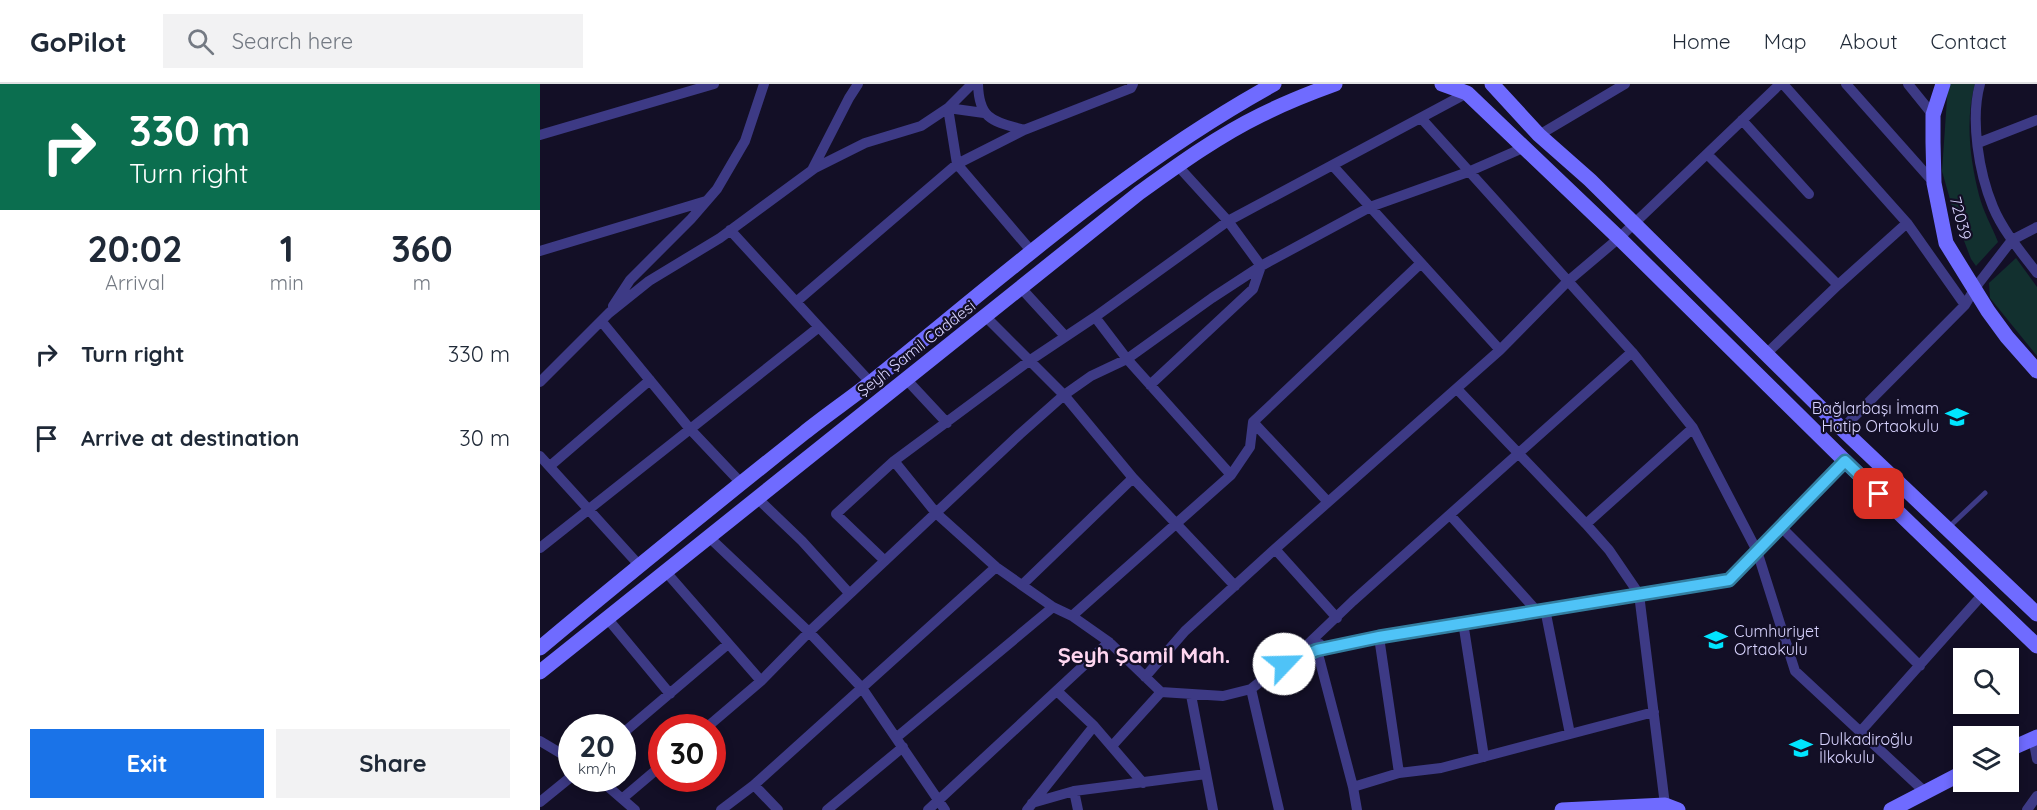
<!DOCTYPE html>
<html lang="en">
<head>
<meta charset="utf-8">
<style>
  :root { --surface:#fff; --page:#f2f2f3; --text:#1f2937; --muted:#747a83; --line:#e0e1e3; --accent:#1a73e8 }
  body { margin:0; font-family:Quicksand,sans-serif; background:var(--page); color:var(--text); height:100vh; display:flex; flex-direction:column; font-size:22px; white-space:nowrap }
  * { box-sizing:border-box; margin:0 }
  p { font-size:20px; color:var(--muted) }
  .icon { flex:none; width:33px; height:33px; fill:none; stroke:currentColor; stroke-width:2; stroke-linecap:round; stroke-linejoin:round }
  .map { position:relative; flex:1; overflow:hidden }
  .sheet { display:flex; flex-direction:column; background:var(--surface); width:540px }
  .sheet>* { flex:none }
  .banner { background:#0b6e4f; color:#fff; overflow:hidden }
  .fabs { position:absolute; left:1413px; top:564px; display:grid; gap:12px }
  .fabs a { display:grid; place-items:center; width:66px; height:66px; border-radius:0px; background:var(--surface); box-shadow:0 3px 9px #0003; font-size:30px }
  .speed { position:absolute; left:18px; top:630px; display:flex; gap:12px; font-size:30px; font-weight:700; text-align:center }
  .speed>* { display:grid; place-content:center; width:78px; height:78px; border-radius:50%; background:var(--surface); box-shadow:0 3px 9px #0003; line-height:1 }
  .speed small { font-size:15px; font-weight:400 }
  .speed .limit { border:9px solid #d22; background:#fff; color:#111 }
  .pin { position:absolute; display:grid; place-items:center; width:51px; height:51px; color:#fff; margin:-26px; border-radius:12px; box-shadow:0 3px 9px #0006 }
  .me { position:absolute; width:66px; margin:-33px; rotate:66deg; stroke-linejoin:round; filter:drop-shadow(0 0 4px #0008) }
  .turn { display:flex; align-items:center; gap:21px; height:126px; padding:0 30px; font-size:27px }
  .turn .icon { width:78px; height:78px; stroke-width:2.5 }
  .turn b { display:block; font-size:42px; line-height:51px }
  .eta { display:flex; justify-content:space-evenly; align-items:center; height:102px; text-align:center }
  .eta b { font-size:36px; font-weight:700; line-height:42px }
  .primary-button { display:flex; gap:12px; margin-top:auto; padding:12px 30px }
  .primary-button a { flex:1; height:69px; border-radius:0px; background:var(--accent); color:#fff; font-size:24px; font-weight:700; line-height:69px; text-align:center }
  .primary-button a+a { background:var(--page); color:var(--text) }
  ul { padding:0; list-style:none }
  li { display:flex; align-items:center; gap:18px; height:84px; padding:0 30px }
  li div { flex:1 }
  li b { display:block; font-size:22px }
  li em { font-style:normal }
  header { display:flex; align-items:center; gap:36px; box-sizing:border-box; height:84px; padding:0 30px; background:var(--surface); border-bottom:2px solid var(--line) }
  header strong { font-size:28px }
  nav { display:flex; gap:33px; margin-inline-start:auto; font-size:21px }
  .search { width:420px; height:54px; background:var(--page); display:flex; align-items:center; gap:15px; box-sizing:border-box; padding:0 21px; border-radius:0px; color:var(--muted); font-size:22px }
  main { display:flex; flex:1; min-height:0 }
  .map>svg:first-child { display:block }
  .green { fill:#12302f }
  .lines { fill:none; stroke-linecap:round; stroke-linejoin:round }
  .lane { stroke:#3d3a85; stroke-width:5 }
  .street { stroke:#3d3a85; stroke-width:10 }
  .secondary { stroke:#6f6bff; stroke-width:15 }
  .route-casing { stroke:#337fa1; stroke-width:15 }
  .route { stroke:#4fc3f7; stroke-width:10 }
  .labels { text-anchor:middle; stroke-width:4.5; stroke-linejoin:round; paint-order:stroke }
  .street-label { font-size:16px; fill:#d9d4ff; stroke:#130f26 }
  .poi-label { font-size:16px; fill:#d9d4ff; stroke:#130f26; text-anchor:start }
  .district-label { font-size:22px; font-weight:bold; fill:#ffd6f0; stroke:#130f26 }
</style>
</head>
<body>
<header>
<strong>GoPilot</strong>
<div class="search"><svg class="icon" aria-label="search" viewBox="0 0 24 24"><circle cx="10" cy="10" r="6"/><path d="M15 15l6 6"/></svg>Search here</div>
<nav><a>Home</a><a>Map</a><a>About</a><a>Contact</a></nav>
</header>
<main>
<section class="sheet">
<div class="banner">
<div class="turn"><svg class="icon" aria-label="right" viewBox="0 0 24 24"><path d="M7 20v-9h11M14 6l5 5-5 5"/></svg><div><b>330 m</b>Turn right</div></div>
</div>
<div class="eta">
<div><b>20:02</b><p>Arrival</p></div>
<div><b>1</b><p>min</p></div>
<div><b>360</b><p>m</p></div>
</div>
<ul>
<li><svg class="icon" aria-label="right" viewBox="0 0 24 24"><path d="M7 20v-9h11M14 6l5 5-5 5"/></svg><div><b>Turn right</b></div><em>330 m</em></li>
<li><svg class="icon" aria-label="arrive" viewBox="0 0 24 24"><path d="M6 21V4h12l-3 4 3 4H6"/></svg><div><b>Arrive at destination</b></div><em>30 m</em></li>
</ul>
<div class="primary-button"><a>Exit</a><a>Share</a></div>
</section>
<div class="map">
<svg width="1497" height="726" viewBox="0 0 1497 726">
  <rect width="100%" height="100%" fill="#130f26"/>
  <path class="green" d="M1408,0H1435C1425,35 1430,76 1439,111C1443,127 1452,143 1458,158L1436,182L1431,175L1415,133L1402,87Z
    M1476,174L1497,203V272L1450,214L1449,199Z"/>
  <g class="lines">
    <path class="lane" d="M1409,443L1445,409"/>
    <path class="street" d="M438,0C439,36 453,37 484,46
      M1243,0L1367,139L1425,221
      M1306,0L1394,99
      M1368,0L1393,31
      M1440,0C1430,36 1439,89 1453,123C1463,147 1481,168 1497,189
      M881,34L1092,268L1153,344L1217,467L1255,587L1385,708
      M1202,36L1269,110
      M0,51L174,0
      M999,51L1085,0
      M1438,59L1497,36
      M1167,70L1298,201
      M793,82L960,266
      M272,86L309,14L318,0
      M190,146L279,243
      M0,167L166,117
      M493,169L417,80L484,46L591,4L593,0
      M481,204L525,252
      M256,218L417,80L408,24L444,29
      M73,222L90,196L151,135L177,105L205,57L224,0
      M445,232L524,311L593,394L695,502
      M555,233L587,275L691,391
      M62,238L150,345L202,400
      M1226,270L1298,201L1367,139
      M366,295L407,339
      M0,298L69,229L109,197L180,154L275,84L325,59L381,42L408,24L432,0
      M610,301L713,205L721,182L688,137L637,81
      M917,305L1046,440L1069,466L1099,510L1125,721L1122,726
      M713,338L788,418
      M1302,345L1425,221L1435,204L1472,156L1497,143
      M0,372L99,481
      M354,377L396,429L456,483L513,523L532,532L569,558L621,608L683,612L711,605L768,560L813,517L1092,268
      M10,382L110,296
      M217,414L262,457L309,509
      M910,431L996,526
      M1046,440L1153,344
      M1241,443L1380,582
      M169,453L269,548L322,604L405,726
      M0,464L279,243L331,299
      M735,465L797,534
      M344,476L296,430L354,377L489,277L555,233L688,137L927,9
      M126,488L221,597
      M482,501L593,394
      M1005,525L1030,650
      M532,532L691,391L710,363L713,338L881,179
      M67,534L130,610
      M923,538L944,673
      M839,553L859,689
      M780,560L777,566L813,703L817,726
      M757,574L777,566L839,553L1189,497L1305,377
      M605,593L645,547L735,465L960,266L1027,198L1079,154L1240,0
      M711,605L739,726
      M517,607L554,642L603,699
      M651,611L673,726
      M166,644L221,597L269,548L480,350L524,311L551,292L587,275L672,214L721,182L830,123L928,88L983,64
      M1320,648L1443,510
      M82,650L188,560
      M357,653L513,523
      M1493,654L1497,675
      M0,657L32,676
      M572,662L621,608
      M58,694L95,726
      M214,701L238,726
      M813,703L859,689L901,684L1114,628
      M534,707L538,726
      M83,714L122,681
      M0,718L32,692
      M492,719L534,707L666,690
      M181,726L214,701L456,483
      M287,726L363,663
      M388,726L569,558
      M487,726L554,642
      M1487,726L1497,712"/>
    <path class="secondary" d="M902,0L927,9L1079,154L1305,377L1497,562
      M952,0L999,51L1050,96L1302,345L1497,530
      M1403,0L1393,31V58L1394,99L1406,159L1448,227L1467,253L1497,287
      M0,564C87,491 175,420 264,349C290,328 319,309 345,287C470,186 592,78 734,0
      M0,588L599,109C638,81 678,52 721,31C745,19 770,9 795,0
      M1468,666L1497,653
      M1022,726L1125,721L1138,726
      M1351,726L1424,688"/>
  </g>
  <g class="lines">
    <g class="route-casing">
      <path id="route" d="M744,580L777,566L839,553L1189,496L1305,377L1339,410"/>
    </g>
    <use href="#route" class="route"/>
  </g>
  <defs>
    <g id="school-bare" transform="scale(1.8)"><path d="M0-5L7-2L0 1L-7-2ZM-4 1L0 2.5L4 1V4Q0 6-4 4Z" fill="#00e5ff" stroke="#130f26" stroke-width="2.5" paint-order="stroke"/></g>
  </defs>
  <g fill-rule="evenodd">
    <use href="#school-bare" x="1417" y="333"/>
    <use href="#school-bare" x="1176" y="556"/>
    <use href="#school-bare" x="1261" y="664"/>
  </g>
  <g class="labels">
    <g class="street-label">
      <text transform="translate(1421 134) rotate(75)" y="6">72039</text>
      <text transform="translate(376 264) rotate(-38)" y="6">Şeyh Şamil Caddesi</text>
    </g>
    <g class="poi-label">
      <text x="1399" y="330" text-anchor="end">Bağlarbaşı İmam<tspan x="1399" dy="18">Hatip Ortaokulu</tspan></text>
      <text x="1194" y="553">Cumhuriyet<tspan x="1194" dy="18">Ortaokulu</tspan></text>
      <text x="1279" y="661">Dulkadiroğlu<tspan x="1279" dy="18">İlkokulu</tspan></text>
    </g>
    <g class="district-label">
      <text x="604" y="579">Şeyh Şamil Mah.</text>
    </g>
  </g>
</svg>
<div class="fabs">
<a><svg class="icon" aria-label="search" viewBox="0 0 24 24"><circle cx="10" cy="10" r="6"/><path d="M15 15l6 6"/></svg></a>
<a><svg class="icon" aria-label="layers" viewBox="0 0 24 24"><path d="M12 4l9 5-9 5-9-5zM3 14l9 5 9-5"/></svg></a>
</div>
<div class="speed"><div>20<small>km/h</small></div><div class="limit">30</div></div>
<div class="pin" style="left:1339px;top:410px;background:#d93025"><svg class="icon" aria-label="arrive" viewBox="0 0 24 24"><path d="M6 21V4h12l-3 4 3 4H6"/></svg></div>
<svg class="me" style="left:744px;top:580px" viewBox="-20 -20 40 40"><circle r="19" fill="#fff"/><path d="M0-13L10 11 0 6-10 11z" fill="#4fc3f7"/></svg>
</div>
</main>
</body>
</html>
